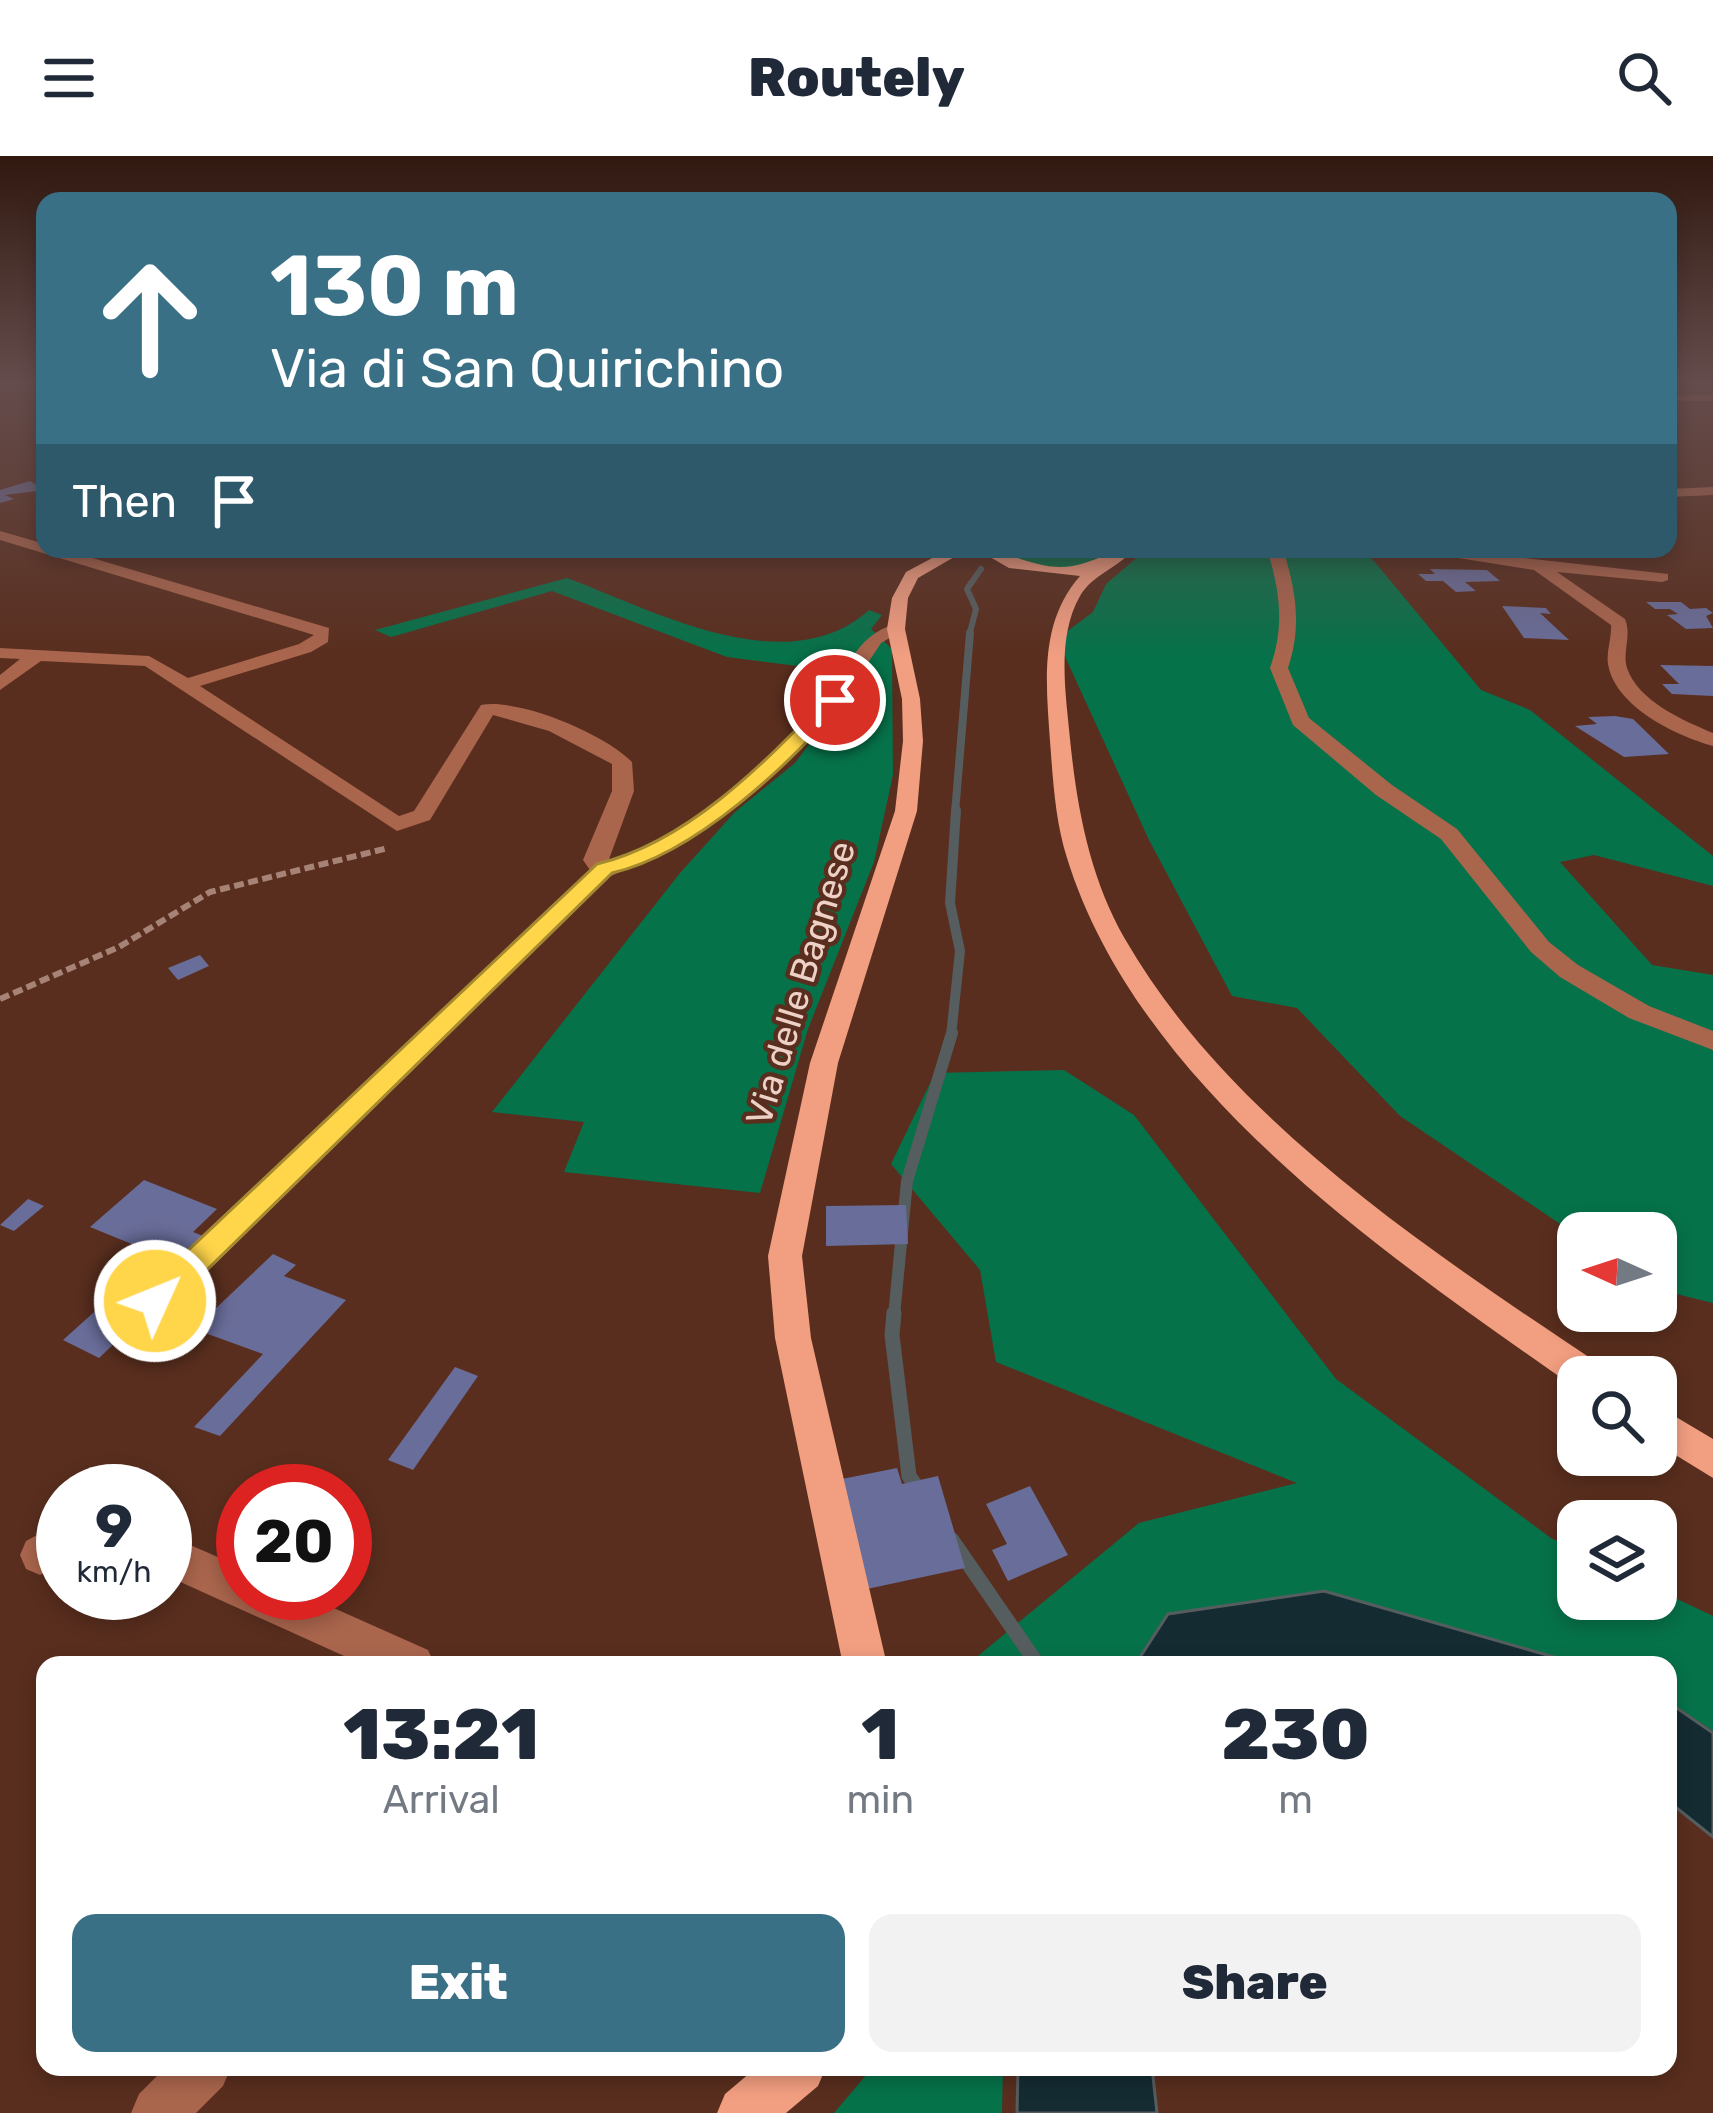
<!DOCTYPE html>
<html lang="en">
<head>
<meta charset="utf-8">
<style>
  :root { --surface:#fff; --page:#f2f2f3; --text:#1f2937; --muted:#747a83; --accent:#3a7086 }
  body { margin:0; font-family:Rubik,sans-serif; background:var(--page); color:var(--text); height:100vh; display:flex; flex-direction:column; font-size:45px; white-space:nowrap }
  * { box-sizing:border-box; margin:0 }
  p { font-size:39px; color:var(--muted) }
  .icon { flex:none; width:66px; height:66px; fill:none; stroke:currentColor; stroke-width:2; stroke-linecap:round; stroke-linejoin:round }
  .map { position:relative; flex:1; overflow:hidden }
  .sheet { position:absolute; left:36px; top:1500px; width:1641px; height:420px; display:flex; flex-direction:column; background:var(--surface); border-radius:24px; box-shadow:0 6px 18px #0003 }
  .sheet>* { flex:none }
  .guide { position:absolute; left:36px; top:36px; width:1641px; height:366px; border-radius:24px; box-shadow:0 6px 18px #0003; background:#3a7086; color:#fff; overflow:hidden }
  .needle { width:78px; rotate:273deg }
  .tools { position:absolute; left:1557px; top:1056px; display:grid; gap:24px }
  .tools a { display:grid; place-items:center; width:120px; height:120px; border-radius:24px; background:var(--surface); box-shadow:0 6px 18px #0003; font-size:60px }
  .speed { position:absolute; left:36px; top:1308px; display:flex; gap:24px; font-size:60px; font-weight:700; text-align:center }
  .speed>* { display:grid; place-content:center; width:156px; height:156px; border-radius:50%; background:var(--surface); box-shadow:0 6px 18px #0003; line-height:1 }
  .speed small { font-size:30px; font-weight:400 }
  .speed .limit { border:18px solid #d22; background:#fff; color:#111 }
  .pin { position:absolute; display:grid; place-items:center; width:102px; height:102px; color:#fff; margin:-51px; border:6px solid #fff; border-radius:50%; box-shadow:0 3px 12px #0007 }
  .me { position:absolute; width:132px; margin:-66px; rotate:46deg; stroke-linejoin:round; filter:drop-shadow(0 0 9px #0008) }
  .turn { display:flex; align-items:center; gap:42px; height:252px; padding:0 36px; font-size:54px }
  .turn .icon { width:156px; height:156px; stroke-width:2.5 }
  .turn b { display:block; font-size:84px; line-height:102px }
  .then { display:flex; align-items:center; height:114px; padding:0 36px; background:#0003; gap:24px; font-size:45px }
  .eta { display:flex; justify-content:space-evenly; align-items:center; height:204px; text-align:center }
  .eta b { font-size:72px; font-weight:800; line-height:84px }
  .primary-button { display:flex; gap:24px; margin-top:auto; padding:24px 36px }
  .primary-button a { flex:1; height:138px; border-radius:24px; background:var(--accent); color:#fff; font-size:48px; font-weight:800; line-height:138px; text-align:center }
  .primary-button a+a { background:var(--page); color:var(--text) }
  header { display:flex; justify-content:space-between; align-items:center; height:156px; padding:0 36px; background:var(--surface); font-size:54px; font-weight:800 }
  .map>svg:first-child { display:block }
  .green { fill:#06724a }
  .water { fill:#152b32; stroke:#565d5f; stroke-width:3 }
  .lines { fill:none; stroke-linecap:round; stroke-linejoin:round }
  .stream-far4 { stroke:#565d5f; stroke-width:6 }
  .stream-far3 { stroke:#565d5f; stroke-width:8 }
  .stream-far2 { stroke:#565d5f; stroke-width:10 }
  .stream-far1 { stroke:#565d5f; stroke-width:12 }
  .stream { stroke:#565d5f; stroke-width:15 }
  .building { fill:#696d99 }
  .path { stroke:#a68376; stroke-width:6; stroke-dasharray:10 4.5; stroke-linecap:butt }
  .minor { fill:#aa654d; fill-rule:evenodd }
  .major { fill:#f29e81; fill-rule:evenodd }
  .route { fill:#ffd54a; stroke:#a68a30; stroke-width:3 }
  .labels { text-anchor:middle; stroke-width:9; stroke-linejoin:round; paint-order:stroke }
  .street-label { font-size:36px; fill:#edd1c7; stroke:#592e1e }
</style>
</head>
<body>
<header><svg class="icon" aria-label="menu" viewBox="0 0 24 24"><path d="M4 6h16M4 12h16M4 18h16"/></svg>Routely<svg class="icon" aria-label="search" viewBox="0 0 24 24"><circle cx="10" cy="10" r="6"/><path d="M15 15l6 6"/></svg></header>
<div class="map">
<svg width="1713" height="1957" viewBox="0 0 1713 1957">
  <rect width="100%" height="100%" fill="#592e1e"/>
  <path class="green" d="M996,393H1114C1090,423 1025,411 996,393Z
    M1140,393H1364L1481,534L1530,554L1713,700V730L1594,699L1560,706L1652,809L1713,819V1147L1656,1133V1077L1578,1080L1400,960L1297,852L1232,840L1149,684L1057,483L1093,456L1106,428L1141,398Z
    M567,422C653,454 787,528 869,454L882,459L871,473L892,493L893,619L874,706L808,873L760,1037L564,1016L584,966L492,956L680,717L735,656L795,607L858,523L837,515L727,501L552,435L391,481L375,474Z
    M1064,914L1134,959L1336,1223L1551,1382L1578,1395V1443H1656V1433L1713,1460V1575L1668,1545V1509H1582L1324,1435L1168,1458L1135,1509H967L1139,1367L1297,1327L996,1206L980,1114L891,1008L935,917Z
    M873,1911H1003L1002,1957H834Z"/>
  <path class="water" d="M1324,1435L1582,1509H1135L1168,1458Z
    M1668,1546L1713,1577V1681L1668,1645Z
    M1018,1911H1152L1157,1957H1017Z"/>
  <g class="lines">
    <path class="stream-far4" d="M969,480L976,453L967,433L981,413"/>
    <path class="stream-far3" d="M955,657L970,477"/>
    <path class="stream-far2" d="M951,880L960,795L950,747L956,654"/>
    <path class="stream-far1" d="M894,1160L907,1025L952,877"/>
    <path class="stream" d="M894,1157L892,1179L909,1320L921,1337
      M952,1384L1038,1509"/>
  </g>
  <path class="building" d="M30,325L45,334L5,339L14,343L0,347V334Z
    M1430,413L1487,414L1500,425L1465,426L1476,435L1456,436L1443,425H1426L1418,418H1435Z
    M1646,446H1681L1690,453L1706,452L1713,457L1706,460L1713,472L1686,473L1667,459L1678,458L1670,453H1655Z
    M1502,450L1546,452L1551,458L1540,457L1569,484L1524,482Z
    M1660,509L1713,510V540L1672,538L1662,528H1679Z
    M1615,560L1633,563L1669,598L1624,601L1575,570L1597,568L1588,561Z
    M200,799L209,810L178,824L168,812Z
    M144,1024L217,1053L193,1076L208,1082L150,1137L103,1117L134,1089L90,1071Z
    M28,1043L44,1050L14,1075L0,1069Z
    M906,1049L908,1088L826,1090V1050Z
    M273,1098L296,1109L284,1120L346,1144L220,1280L194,1271L263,1198L194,1173Z
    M103,1148L138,1165L99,1202L63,1184Z
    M455,1211L478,1220L413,1314L388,1304Z
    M897,1312L902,1328L938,1320L965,1412L867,1433L842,1323Z
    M1030,1330L1068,1399L1008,1425L992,1394L1007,1388L986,1348Z"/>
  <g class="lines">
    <path class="path" d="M0,843L119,791L210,736L388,692"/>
    <path class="minor" d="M1668,239H1713V245H1668Z
      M1713,331V339L1668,341V333Z
      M0,375L45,388V393H62L329,472L328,486L311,496L200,530L399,660L414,655L481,549C520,542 605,578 632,606L634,635L608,706C690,682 767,610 822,546C848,517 854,479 896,468L905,473L881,487L839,551L740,648L683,688L611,720L167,1155L155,1159L143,1155L138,1145L143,1135L590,714L583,704L612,635V608L549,575L493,559L430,664L397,675L145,510L41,505L0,534V519L20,503L0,502V492L149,500L188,522L299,488L314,479L0,384Z
      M1267,393H1283C1296,435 1302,470 1288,512L1309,562L1392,629L1457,673L1549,786L1578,809L1649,850L1713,875V894L1629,862L1560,821L1531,796L1441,683L1376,639L1293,569L1270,512C1285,470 1280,435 1267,393Z
      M1402,393H1444L1668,418V424L1662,426L1557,416L1625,463C1632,480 1622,496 1627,512C1638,545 1684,565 1713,577V590C1677,580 1615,551 1608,508C1606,495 1612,482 1611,469L1534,414Z
      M63,1365V1407L40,1419L26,1413L20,1399L26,1385Z
      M165,1378L243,1412V1437H300L428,1494L435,1509H364L165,1419Z
      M166,1911H231L223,1930L196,1957H131L139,1938Z"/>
    <path class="major" d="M949,393H968L918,422L908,442L905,473L920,543L923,585L917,655L838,907L802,1100L811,1182L887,1509H843L775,1182L768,1100L810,907L895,655L903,585L902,543L887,473L892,442L906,416Z
      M976,393C1005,393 1030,411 1061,411C1089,411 1109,393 1134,393C1118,412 1093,418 1080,440C1056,482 1066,538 1070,583C1077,653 1090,722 1125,783C1229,964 1432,1096 1602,1210L1607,1221H1578L1576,1232C1388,1101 1138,931 1067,702C1055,664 1053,624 1050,585C1046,526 1039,467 1080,420L1009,412Z
      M1656,1249L1713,1283V1322L1656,1287Z
      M757,1911H826L818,1930L786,1957H717L725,1938Z"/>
  </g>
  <linearGradient id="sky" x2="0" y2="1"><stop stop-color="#311910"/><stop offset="0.45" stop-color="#644c4c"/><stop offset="1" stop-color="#644c4c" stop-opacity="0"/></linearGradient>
  <rect width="1713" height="501" fill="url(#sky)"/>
  <path class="route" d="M829,540L844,544C791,608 695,698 612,717L166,1154L155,1158L144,1154L140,1145L144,1136L597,708C689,686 766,605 829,540Z"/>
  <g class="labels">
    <g class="street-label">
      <text transform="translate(800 827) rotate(-73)" y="13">Via delle Bagnese</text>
    </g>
  </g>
</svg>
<div class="tools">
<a><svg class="needle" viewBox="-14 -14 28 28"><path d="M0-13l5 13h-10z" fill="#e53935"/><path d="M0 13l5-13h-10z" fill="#747a83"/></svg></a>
<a><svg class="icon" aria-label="search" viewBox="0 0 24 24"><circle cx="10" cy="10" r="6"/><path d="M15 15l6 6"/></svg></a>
<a><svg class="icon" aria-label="layers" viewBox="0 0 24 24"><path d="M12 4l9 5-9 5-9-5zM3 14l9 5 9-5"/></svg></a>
</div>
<div class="speed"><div>9<small>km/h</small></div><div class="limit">20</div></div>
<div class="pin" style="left:835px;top:544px;background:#d93025"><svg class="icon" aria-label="arrive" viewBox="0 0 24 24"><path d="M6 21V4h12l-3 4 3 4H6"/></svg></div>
<svg class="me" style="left:155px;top:1145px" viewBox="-20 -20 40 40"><circle r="17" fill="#ffd54a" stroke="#fff" stroke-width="3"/><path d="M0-11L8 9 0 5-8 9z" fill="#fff"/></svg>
<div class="guide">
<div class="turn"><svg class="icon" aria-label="ahead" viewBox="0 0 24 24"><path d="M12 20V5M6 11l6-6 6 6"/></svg><div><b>130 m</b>Via di San Quirichino</div></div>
<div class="then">Then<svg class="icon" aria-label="arrive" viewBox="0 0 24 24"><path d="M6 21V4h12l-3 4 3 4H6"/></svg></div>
</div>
<section class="sheet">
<div class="eta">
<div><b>13:21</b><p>Arrival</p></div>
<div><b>1</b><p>min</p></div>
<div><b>230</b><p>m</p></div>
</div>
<div class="primary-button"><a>Exit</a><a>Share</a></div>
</section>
</div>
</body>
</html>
